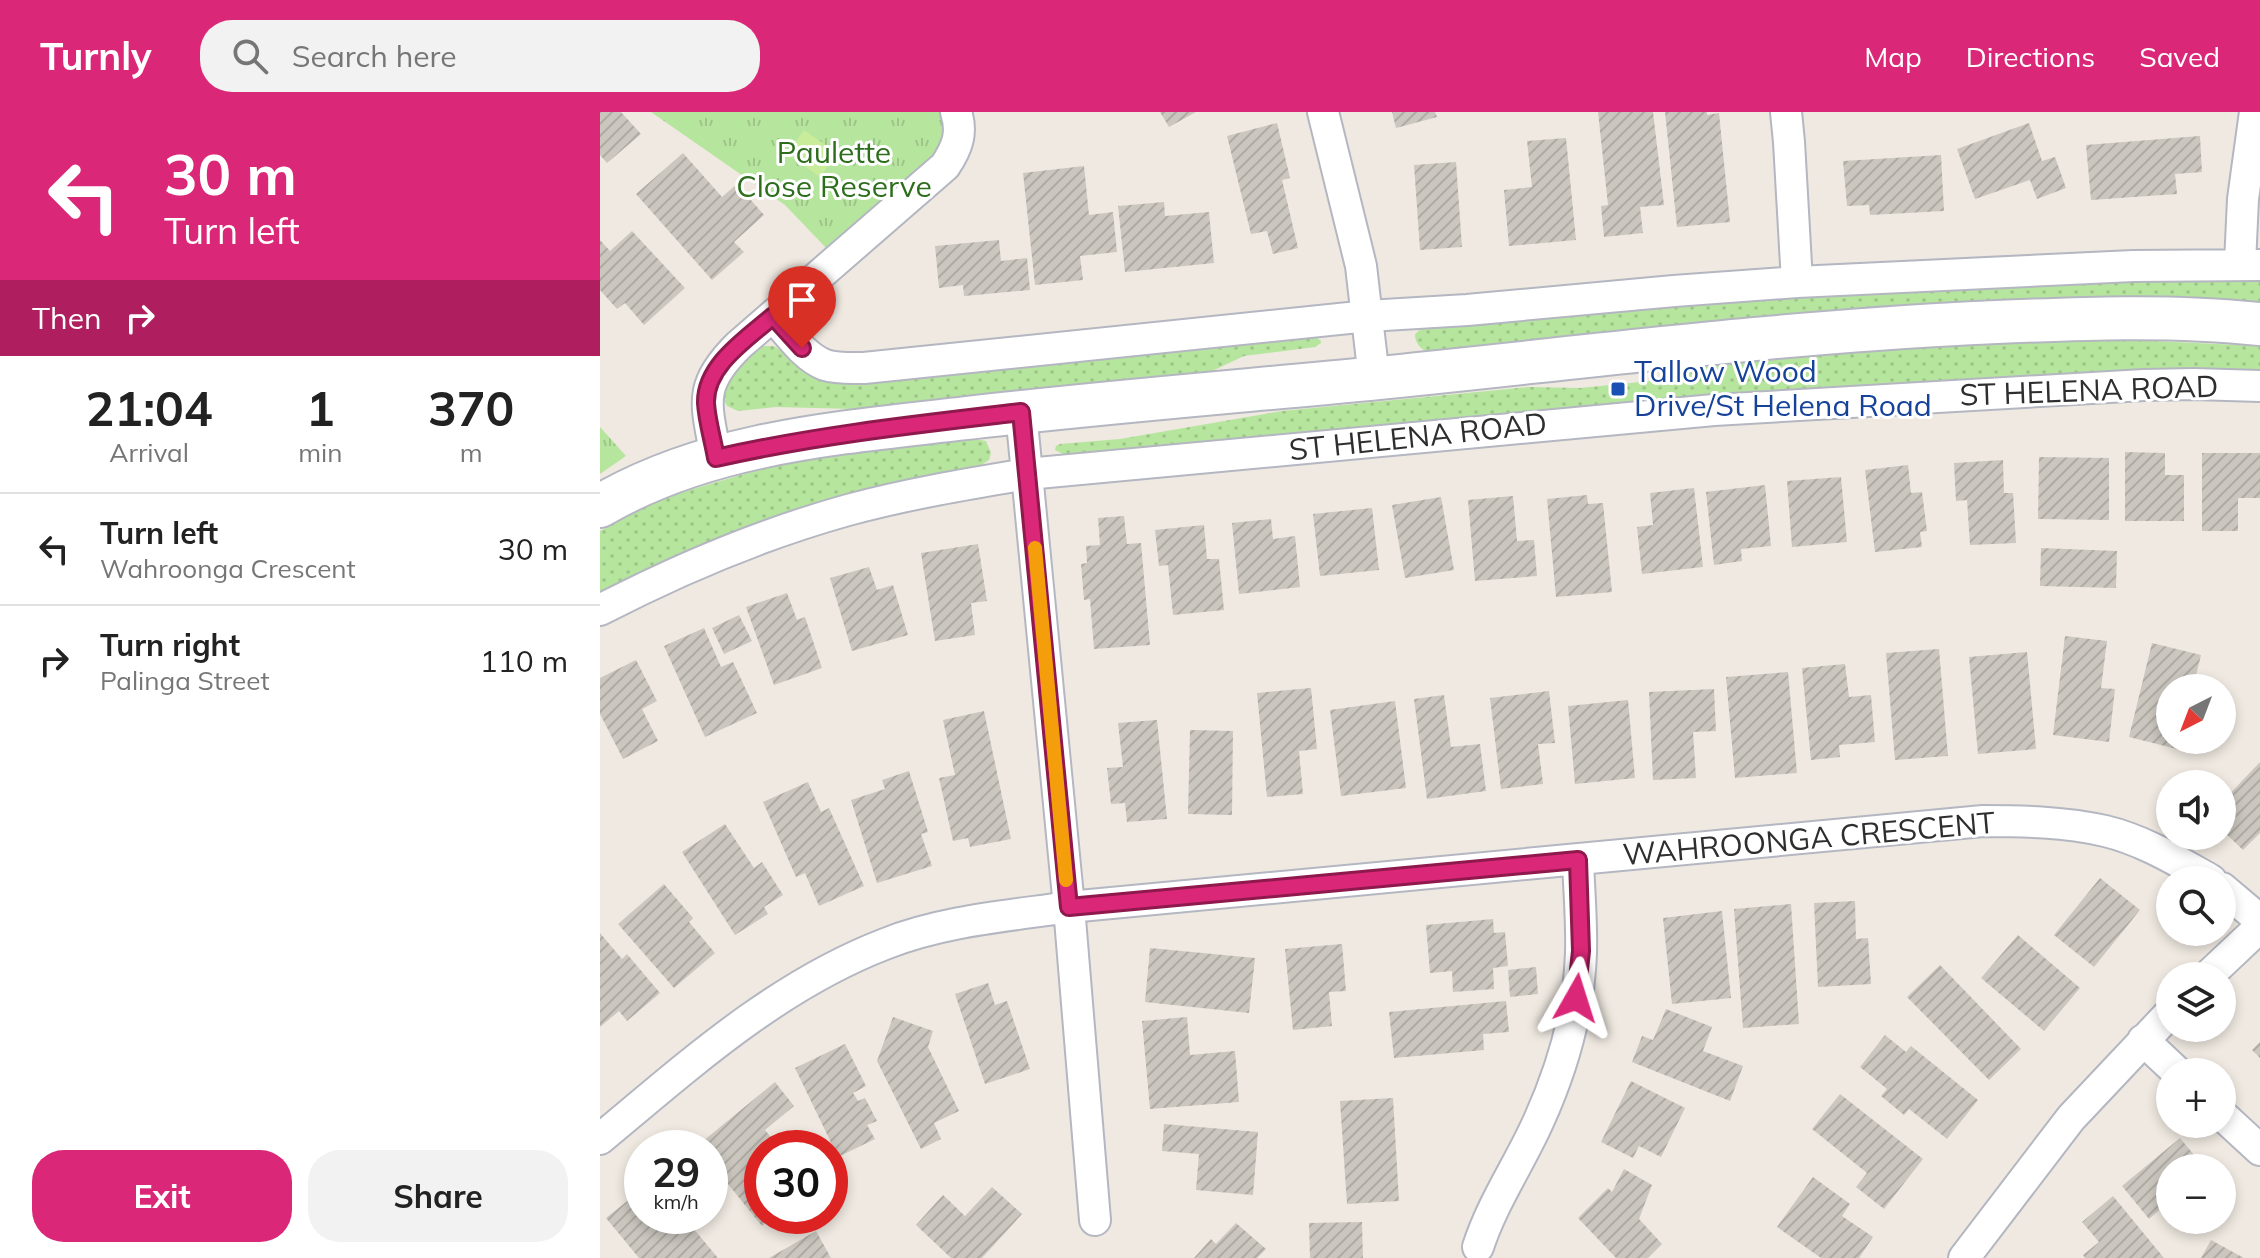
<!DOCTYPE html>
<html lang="en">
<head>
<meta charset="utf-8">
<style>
  :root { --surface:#fff; --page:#f2f2f2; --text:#222; --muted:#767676; --line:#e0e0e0; --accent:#db2777 }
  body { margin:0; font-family:Mulish,sans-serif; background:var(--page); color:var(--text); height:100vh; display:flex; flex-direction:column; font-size:30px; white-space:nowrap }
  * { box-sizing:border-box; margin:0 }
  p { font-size:26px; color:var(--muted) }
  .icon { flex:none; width:44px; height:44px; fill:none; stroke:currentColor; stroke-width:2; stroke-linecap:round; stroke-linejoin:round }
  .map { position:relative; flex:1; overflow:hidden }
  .details { display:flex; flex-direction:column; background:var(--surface); width:600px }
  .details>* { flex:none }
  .top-card { background:#db2777; color:#fff; overflow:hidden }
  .needle { width:52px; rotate:222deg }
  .controls { position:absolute; left:1556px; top:562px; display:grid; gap:16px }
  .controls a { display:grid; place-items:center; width:80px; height:80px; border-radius:50%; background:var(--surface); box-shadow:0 4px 12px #0003; font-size:40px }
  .speed { position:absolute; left:24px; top:1018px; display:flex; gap:16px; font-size:40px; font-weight:700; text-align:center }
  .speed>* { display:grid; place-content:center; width:104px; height:104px; border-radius:50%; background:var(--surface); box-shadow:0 4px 12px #0003; line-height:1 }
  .speed small { font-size:20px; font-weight:400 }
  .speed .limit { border:12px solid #d22; background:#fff; color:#111 }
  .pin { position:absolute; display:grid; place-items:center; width:68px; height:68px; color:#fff; margin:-82px -34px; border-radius:50% 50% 50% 0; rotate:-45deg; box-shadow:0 0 8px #0007 }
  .pin .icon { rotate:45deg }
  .me { position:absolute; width:88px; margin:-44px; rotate:6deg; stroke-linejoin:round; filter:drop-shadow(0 0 6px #0008) }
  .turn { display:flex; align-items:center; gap:28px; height:168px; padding:0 32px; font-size:36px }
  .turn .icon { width:104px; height:104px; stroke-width:2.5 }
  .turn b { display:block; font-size:56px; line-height:68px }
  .then { display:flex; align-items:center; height:76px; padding:0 32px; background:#0003; gap:16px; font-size:30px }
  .eta { display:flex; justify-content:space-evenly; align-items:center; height:136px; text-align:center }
  .eta b { font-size:48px; font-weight:700; line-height:56px }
  .action { display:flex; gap:16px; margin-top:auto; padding:16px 32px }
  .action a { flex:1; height:92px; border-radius:32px; background:var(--accent); color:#fff; font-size:32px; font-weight:700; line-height:92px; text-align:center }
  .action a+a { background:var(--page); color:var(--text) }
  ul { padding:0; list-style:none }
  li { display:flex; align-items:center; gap:24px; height:112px; padding:0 32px; border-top:2px solid var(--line) }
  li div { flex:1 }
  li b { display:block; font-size:30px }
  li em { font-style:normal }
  header { display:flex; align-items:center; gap:48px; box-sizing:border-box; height:112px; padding:0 40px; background:var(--accent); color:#fff }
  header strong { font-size:38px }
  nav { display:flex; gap:44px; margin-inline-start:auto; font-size:28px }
  .search { width:560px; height:72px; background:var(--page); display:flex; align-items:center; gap:20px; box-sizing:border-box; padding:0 28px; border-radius:32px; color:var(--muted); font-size:30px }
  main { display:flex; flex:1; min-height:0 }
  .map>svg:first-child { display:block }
  .grass { fill:url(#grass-dots) }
  .park { fill:url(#park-tufts) }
  .pitch { fill:#c9ec9a }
  .building { fill:url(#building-hatch) }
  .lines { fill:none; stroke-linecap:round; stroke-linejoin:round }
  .minor-casing { stroke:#b4b7c1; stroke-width:34 }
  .secondary-casing { stroke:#b4b7c1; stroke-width:46 }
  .minor { stroke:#fff; stroke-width:30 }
  .secondary { stroke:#fff; stroke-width:42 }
  .route-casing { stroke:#8e194d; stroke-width:20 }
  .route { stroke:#db2777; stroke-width:14 }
  .slow { stroke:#f59e0b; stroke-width:14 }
  .transit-dot { fill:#1a4fb4; stroke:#fff; stroke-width:3 }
  .labels { text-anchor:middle; stroke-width:6; stroke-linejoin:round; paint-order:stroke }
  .park-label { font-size:30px; fill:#2c6e1b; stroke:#fff }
  .transit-label { font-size:30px; fill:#164399; stroke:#fff; text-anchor:start }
  .street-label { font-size:30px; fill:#2e2e2e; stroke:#fff }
</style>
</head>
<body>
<header>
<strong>Turnly</strong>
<div class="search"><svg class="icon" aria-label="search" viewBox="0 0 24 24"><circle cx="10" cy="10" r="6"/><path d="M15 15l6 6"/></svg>Search here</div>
<nav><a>Map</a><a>Directions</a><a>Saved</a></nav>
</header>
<main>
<section class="details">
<div class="top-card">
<div class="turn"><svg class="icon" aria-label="left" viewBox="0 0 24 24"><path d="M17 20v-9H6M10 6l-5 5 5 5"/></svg><div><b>30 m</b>Turn left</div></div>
<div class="then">Then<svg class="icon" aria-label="right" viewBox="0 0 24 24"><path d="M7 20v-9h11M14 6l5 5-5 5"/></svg></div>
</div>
<div class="eta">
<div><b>21:04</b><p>Arrival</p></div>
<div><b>1</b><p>min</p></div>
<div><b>370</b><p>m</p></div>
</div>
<ul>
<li><svg class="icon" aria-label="left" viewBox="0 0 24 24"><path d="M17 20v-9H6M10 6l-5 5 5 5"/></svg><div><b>Turn left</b><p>Wahroonga Crescent</p></div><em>30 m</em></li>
<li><svg class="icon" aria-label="right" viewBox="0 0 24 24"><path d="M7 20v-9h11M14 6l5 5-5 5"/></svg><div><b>Turn right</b><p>Palinga Street</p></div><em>110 m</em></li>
</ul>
<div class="action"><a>Exit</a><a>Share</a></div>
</section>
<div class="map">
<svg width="1660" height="1146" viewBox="0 0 1660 1146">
  <defs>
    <pattern id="grass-dots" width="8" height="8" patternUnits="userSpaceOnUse" patternTransform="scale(2)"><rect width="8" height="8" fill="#b6e59e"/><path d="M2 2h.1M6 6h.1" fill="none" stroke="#9dc588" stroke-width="1.8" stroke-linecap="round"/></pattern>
    <pattern id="park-tufts" width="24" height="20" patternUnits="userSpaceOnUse" patternTransform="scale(2)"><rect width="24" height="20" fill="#b6e59e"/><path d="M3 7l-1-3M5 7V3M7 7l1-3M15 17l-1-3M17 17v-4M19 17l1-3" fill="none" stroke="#9dc588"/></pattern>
    <pattern id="building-hatch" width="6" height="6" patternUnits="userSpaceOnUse" patternTransform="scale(2)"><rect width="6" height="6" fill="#cbc7bf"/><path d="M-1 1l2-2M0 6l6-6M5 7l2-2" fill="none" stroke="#afaba4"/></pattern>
  </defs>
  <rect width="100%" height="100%" fill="#efe9e1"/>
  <path class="grass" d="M1544,166L1660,167V192L831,241C821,238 815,232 815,222L822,216L1127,190Z
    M706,226H717L721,229V231L715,235L644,244L610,260L600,262L352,285L255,297L176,295L138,299L127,294L122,284L129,262L160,234H174L186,242L252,270Z
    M1509,227L1660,234V259L1582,258L1096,284L541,338L465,343L455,338L456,334L460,332L520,327L682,299L929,275L980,276L1061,268L1083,263L1108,251L1266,233Z
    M375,327L386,329L391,341L389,348L377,356L281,375L0,482V419L41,396L83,380L189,349L253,339Z"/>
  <path class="park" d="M51,0H345L347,10L342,39L229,139L185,93Z
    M0,315L26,344L0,362Z"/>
  <path class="pitch" d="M204,18L237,41L220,65L187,42Z"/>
  <path class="building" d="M0,0H21L41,22L7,51L0,43Z
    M560,0H596L569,15Z
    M792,0H835L837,5L796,16Z
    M998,0H1053L1064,93L1040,95L1043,121L1004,125L1001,94L1008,93Z
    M1065,0H1107V3L1119,1L1130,110L1077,115Z
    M677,11L690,66L682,68L698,136L673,142L667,119L651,122L627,24Z
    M1429,11L1442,49L1455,45L1466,76L1437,87L1430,68L1375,87L1357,37Z
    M1600,24L1602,60L1575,62L1577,82L1491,88L1486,33Z
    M966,26L976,128L909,134L904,78L932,75L927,29Z
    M83,41L122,85L137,72L164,103L134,130L144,140L112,168L36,82Z
    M1341,43L1344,99L1270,103L1269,93L1247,94L1243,49Z
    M856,50L862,135L820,138L814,53Z
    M484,54L489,103L513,100L517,140L480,144L483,168L435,173L423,61Z
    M564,90L565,104L609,100L614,151L525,160L518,94Z
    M32,119L85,176L44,213L25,191L17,197L0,178V128L10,139Z
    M399,128L401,149L427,146L430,178L364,184L363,173L339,176L335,134Z
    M1525,340L1565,341V363H1584V409H1525Z
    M1602,341H1660V386H1638V419H1602Z
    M1439,345L1509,346V408L1438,407Z
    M1403,348L1404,381H1413L1416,431L1370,433L1367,388L1356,389L1354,351Z
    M1308,353L1311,381L1322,380L1327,419L1320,420L1322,435L1275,440L1265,358Z
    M1241,365L1247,430L1192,435L1187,369Z
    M1165,373L1171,434L1141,437L1142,449L1114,453L1106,380Z
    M1094,376L1103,455L1042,462L1037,415L1053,413L1050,381Z
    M987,383L988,392L1003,391L1012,480L956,485L947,387Z
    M913,384L917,429L934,428L937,464L875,469L868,388Z
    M841,385L854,458L805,466L792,393Z
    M772,396L779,458L720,464L713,402Z
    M524,404L527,432L541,431L550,533L494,537L490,487L484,488L481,452L487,451L486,434L500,433L498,406Z
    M671,407L673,427L695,424L700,475L639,482L632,411Z
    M604,413L607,447H619L624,498L573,503L568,453L559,454L555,418Z
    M378,432L387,489L371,491L375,523L335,529L321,441Z
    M1441,436L1517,439L1516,476L1440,474Z
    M269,455L277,478L293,473L308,523L252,539L230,466Z
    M187,481L197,508L205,505L222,556L174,573L146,495Z
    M139,503L152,529L124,542L112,516Z
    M104,516L121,555L133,550L157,601L105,625L64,534Z
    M1465,524L1507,529L1501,576L1515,577L1509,630L1453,623Z
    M1552,531L1601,543L1593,576H1570V628H1579L1577,637L1529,625Z
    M1339,537L1348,644L1295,648L1286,541Z
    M1427,540L1436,637L1378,642L1369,545Z
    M36,548L57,589L42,597L58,629L23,647L0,602V566Z
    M1245,552L1249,585L1271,583L1275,630L1239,633L1240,645L1211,648L1202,556Z
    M1188,560L1197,661L1135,666L1126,565Z
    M711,576L717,637L699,639L703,682L667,685L657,581Z
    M1114,577L1116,619L1093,620L1096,666L1053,668L1049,580Z
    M949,579L955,631L938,632L943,672L901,677L890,586Z
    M844,583L851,635L880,632L886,679L827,687L814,587Z
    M1028,588L1035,666L975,672L968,594Z
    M795,589L806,676L741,684L730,598Z
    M384,599L411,727L370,735L368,726L353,729L339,666L355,663L343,608Z
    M557,608L567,707L527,710L525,691L511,692L507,656L523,655L518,611Z
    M590,618L633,619L632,703L588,702Z
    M1660,650V721L1643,738L1622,718V690Z
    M309,659L328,720L321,722L332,754L277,771L251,688L285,677L282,668Z
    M208,670L221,700L229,696L264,774L219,794L205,761L196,765L163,690Z
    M125,712L154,756L162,750L183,783L164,795L168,802L135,823L82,740Z
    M1500,766L1540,798L1494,855L1454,823Z
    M64,772L93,806L89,810L115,841L74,876L18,812Z
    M1255,789L1256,827L1268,826L1271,872L1218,875L1214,791Z
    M1191,792L1199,912L1143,916L1134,797Z
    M1122,799L1131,886L1072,892L1063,806Z
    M893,807L894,821L905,820L908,854L893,856L894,877L853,880L852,859L830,861L826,813Z
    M0,821L22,847L27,842L60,881L27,909L19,899L0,915Z
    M1418,823L1480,876L1444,919L1381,866Z
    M742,832L746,879L729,880L732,914L693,918L685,837Z
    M550,836L655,846L649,901L545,890Z
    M1340,853L1421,937L1389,968L1307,885Z
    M936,855L938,882L910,885L908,858Z
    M388,871L395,893L407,889L430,957L385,972L355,882Z
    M906,889L909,920L883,922L884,938L794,946L789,900Z
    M1066,897L1112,915L1103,939L1143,954L1130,989L1032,950L1042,924L1053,928Z
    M293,905L333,919L328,935L359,999L334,1011L341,1027L321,1037L277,949Z
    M587,905L590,943L635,939L639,990L550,997L542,909Z
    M1285,923L1306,940L1311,934L1378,988L1347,1027L1309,997L1304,1003L1281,984L1287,977L1260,955Z
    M1660,930V946L1652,938Z
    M245,932L266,974L253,981L258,989L265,986L277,1009L267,1013L275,1027L238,1045L195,956Z
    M1031,969L1085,996L1061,1045L1039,1034L1033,1046L1001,1030Z
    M175,970L194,994L165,1018L178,1034L162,1036V1104H175L162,1114L110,1050V1036H98L97,1034Z
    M1240,982L1323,1047L1284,1097L1256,1075L1267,1061L1212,1017Z
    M793,986L799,1089L747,1092L740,989Z
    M564,1012L658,1020L653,1083L596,1078L599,1042L562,1039Z
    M1580,1026L1605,1056H1570V1089L1549,1107L1522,1074Z
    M1024,1057L1052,1073L1039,1107L1062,1132L1048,1146H1016L978,1106L1008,1076L1012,1080Z
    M1213,1065L1250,1092L1242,1104L1273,1125L1259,1146H1221L1177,1115Z
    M392,1075L422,1102L382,1146H351L316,1113L343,1083L365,1104Z
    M36,1082L42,1089V1104H83L118,1146H39L6,1106Z
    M1513,1084L1564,1146H1485L1483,1143L1499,1130L1482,1110Z
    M762,1110L763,1146H710L709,1111Z
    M636,1111L666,1137L657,1146H594L611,1127L616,1132Z
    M216,1119L231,1146H169Z
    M1611,1128L1644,1146H1601Z"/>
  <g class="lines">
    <g class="minor-casing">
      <path id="minor" d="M723,0L761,154L774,266
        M1186,0L1189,30L1197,170
        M1640,152L1643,87L1655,0
        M173,204C188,221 204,245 225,253C238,257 252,256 264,256L768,204L867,198L1074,179L1197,170L1533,154L1660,153
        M421,300L469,795L495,1108
        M116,346C107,293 96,275 139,233L345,54C357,36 363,21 356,0
        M0,498C79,457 162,422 248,398C307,382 367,372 427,362L1114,298L1544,273L1594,272L1660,274
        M1622,776L1660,808
        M1608,864L1660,815
        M1543,928L1577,960
        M1622,1003L1660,1038
        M0,1027C89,953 176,874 285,832C342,809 408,804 469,795L1383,709C1423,709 1465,710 1505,719C1543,728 1577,749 1611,768
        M878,1135C893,1089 920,1051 939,1008C963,955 979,898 981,841C982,810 979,779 978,748
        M1364,1146L1471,1006L1570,901"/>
    </g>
    <g class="secondary-casing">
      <path id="secondary" d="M0,394C107,331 236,321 358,307C494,291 632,280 769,267C970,247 1171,221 1374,211C1469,207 1565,202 1660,212"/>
    </g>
    <use href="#minor" class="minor"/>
    <use href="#secondary" class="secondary"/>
  </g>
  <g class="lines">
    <g class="route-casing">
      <path id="route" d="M202,236L173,204C148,226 105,253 106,291C107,309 113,328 116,346C217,323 319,312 421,300L469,795L978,748L981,839L976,886"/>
    </g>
    <use href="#route" class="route"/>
    <path class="slow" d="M435,436L466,768"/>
  </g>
  <rect class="transit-dot" x="1010" y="269" width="16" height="16" rx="4"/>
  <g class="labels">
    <g class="park-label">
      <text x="234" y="51">Paulette<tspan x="234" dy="34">Close Reserve</tspan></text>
    </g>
    <g class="transit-label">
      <text x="1034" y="270">Tallow Wood<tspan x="1034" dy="34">Drive/St Helena Road</tspan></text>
    </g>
    <g class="street-label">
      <text transform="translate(1489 279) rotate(-2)" y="10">ST HELENA ROAD</text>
      <text transform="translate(818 325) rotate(-6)" y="10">ST HELENA ROAD</text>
      <text transform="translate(1209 727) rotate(-5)" y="10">WAHROONGA CRESCENT</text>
    </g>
  </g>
</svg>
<div class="controls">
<a><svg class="needle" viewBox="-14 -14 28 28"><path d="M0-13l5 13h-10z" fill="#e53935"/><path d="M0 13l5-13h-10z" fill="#767676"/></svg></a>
<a><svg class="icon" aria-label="sound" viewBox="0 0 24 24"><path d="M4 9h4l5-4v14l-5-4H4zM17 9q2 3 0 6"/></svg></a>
<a><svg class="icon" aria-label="search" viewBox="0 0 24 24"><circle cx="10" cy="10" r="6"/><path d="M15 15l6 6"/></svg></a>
<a><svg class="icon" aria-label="layers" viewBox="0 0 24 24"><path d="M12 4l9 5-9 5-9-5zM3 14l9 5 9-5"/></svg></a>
<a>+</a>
<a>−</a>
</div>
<div class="speed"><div>29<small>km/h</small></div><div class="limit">30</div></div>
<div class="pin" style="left:202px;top:236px;background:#d93025"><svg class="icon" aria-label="arrive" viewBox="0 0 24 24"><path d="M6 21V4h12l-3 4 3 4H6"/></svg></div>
<svg class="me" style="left:976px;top:886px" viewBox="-20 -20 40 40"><path d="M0-17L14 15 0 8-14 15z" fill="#db2777" stroke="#fff" stroke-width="4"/></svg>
</div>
</main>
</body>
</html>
